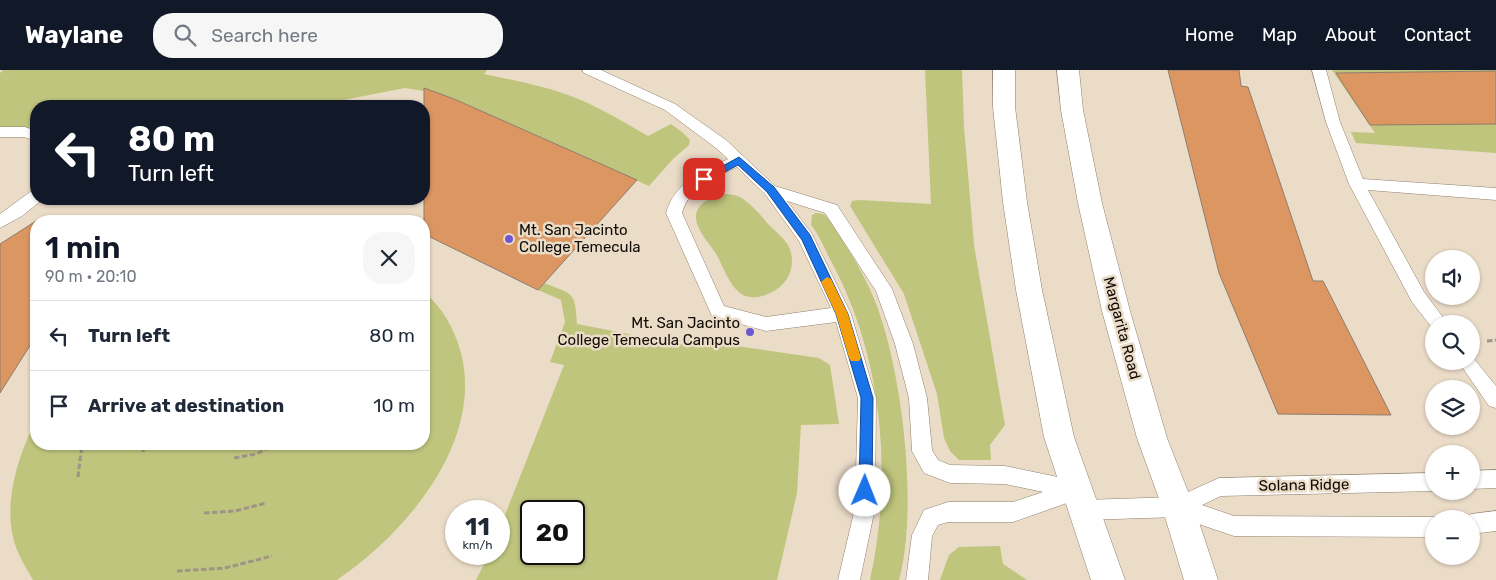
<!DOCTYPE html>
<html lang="en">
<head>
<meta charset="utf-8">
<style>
  :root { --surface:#fff; --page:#f6f6f7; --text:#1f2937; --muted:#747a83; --line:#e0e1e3; --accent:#111827 }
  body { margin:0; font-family:Rubik,sans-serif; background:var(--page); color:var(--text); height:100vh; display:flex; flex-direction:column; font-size:19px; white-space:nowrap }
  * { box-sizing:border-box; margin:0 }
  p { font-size:16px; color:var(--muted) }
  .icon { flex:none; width:28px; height:28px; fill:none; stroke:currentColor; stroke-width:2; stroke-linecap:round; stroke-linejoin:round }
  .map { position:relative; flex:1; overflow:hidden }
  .details { position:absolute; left:30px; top:145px; width:400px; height:235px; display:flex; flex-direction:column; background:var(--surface); border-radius:20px; box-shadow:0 1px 4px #0004 }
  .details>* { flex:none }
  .guide { position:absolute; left:30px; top:30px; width:400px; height:105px; border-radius:20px; box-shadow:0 1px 4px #0004; background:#111827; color:#fff; overflow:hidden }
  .tools { position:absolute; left:1425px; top:180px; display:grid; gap:10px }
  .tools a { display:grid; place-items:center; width:55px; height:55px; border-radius:50%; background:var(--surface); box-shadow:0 1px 4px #0004; font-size:25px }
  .speed { position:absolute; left:445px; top:430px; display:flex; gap:10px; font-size:25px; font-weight:700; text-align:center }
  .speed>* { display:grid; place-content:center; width:65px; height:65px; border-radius:50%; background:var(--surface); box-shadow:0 1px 4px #0004; line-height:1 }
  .speed small { font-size:12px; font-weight:400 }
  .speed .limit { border:2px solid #111; border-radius:8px; background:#fff; color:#111 }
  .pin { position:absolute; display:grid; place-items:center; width:42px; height:42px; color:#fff; margin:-21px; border-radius:10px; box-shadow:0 2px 8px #0006 }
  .me { position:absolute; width:55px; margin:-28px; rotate:1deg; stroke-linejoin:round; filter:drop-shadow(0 0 4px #0008) }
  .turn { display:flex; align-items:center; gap:18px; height:105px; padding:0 15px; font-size:22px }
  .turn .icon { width:65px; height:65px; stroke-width:2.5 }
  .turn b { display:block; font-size:35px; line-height:42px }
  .round { display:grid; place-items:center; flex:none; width:52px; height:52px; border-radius:20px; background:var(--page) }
  .summary { display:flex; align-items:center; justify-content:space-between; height:85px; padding:0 15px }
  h1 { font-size:30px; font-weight:600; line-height:38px; color:var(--accent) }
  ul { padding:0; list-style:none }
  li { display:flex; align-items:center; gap:15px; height:70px; padding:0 15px; border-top:1px solid var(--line) }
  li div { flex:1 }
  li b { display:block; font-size:19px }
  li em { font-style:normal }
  header { display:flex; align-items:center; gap:30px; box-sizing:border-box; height:70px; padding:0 25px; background:var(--accent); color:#fff }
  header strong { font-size:24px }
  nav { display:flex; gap:28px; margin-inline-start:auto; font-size:18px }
  .search { width:350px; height:45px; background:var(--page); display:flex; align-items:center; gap:12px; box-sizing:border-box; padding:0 18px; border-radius:20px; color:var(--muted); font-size:19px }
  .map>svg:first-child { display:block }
  .green { fill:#bfc57d; fill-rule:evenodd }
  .building { fill:#db9662; stroke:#8f7b6d }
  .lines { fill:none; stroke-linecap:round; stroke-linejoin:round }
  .service-casing { stroke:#8f816f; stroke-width:1 }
  .secondary-casing { stroke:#8f816f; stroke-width:1 }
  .path { stroke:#9f9485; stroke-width:3; stroke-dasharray:5.5 2.5; stroke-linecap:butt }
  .service { fill:#fff; fill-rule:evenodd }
  .secondary { fill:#fff; fill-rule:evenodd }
  .route { fill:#1a73e8; stroke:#114b97 }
  .slow { fill:#f59e0b }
  .poi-dot { fill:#6e58d2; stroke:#ebdcc8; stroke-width:2 }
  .labels { text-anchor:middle; stroke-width:5; stroke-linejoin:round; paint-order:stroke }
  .poi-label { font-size:15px; fill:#100b05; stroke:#ebdcc8; text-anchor:start }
  .street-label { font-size:15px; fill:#100b05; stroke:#ebdcc8 }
</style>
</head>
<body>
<header>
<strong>Waylane</strong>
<div class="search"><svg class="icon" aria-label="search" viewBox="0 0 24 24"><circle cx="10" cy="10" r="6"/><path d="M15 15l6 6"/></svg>Search here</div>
<nav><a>Home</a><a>Map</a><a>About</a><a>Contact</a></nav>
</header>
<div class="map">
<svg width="1496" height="510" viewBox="0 0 1496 510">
  <rect width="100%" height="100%" fill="#ebdcc8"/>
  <path class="green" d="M3,0H487L484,4C512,10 541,15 568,25C596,35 622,51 648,66L671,54L682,62L690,70L689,75L673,89L649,116L454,29L437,23L405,18L313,36H36V66L25,62H0V3Z
    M925,0H962L964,57L974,175L1005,355L990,375L991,390H959L950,381L944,368L937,324L904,224L850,136L852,131L860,130L931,134Z
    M1332,0H1496V83L1356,73L1351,62L1375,63Z
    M721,124C728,124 736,124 743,129C752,135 760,144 767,153C774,160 783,167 788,175C797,193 790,212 774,221C735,242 729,206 715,182C708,172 695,158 696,145C698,133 710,128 721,124Z
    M816,143L823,144L829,148C844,172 861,198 872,224C902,292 919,438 899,510H870C893,406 883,289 833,195C826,182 820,166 811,155L812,145Z
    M544,213C574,225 575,221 577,254L685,275L688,269L819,288L830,295L839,354L801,355L797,423L777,510H476L489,484H499V460L564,295L550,292L565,252L561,230L538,220ZM531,441H574V484H531Z
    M424,222C443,238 454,258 461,283C484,372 406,463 337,510H33C28,501 22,492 18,482C0,441 17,388 36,350V374H424Z
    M1000,476L1003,494L1027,510H940L949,485L959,477Z"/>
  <path class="building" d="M1168,0H1239L1241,16L1248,17L1313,211H1323L1391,345L1278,344L1219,203Z
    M1496,1V54L1370,55L1336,3Z
    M424,18L454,29L637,110L538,220L424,164Z
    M36,151V266L0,323V174Z"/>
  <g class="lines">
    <g class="service-casing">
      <path id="service" d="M582,0H601L675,34L726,70L775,116L837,135L892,219L913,274L927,328L932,380L938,390L950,395L1005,396L1077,411L1084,413L1087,420L1084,427L1013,452H948L938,455L932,466L928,510H906L912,465L924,440L948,432H1013L1043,422L1005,414L950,413L924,403L912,381L909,328L895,274L876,221L825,143L787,131L812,164L851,244L876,328L875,438L860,510H838L855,438L858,328L836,252L766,261L712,246L666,143C675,112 701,102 728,89L716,78L665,40L584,3ZM737,97L765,124L799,171L831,238L766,247L724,236L682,143C689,117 715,108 737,97Z
        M1312,0H1326L1340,52L1363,109L1496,118V130L1368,120L1424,222L1448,254H1434L1433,259L1412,232L1349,114L1326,52Z
        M0,57H25L36,61V71L24,67H0Z
        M36,120V129L42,130L22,146L0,158V144L30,122Z
        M1471,285L1496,316V338L1489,336L1458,291H1471Z
        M1496,400V418L1471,419V401Z
        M1434,403V421L1221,426L1202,435L1234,446L1434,447L1438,449H1434V467L1234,466L1178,447L1083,450L1076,447L1073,440L1076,433L1083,430L1177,427L1219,408Z
        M1496,441V461L1471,464V449H1463L1471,444Z"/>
    </g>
    <g class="secondary-casing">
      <path id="secondary" d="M993,0H1015V37L1027,132L1042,220L1074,367L1125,510H1091L1044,367L1016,220L1003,132L993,37Z
        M1057,0H1079L1083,40L1102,133L1130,241L1167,368L1194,437L1218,510H1184L1162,437L1137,368L1102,241L1078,133L1061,40Z"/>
    </g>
    <path class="path" d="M1487,271L1496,270
      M143,382L144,374
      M234,388L256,384L277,374
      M78,407L82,374
      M204,443L235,441L266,433
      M177,501L225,498L272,486"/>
    <use href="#service" class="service"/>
    <use href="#secondary" class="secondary"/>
  </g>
  <path class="route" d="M739,87L774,117L810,165L848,244L873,328L872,421L870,425L865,427L861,425L859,421L861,328L836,244L802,170L767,122L738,95L708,111H701L699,109Z"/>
  <path class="slow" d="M827,207L831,209L848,244L861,288L859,291H851L849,288L836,244L821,212Z"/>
  <g class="poi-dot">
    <circle cx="509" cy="169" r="5"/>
    <circle cx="750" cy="262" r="5"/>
  </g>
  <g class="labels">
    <g class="poi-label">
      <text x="519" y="165">Mt. San Jacinto<tspan x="519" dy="17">College Temecula</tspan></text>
      <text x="740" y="258" text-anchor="end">Mt. San Jacinto<tspan x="740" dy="17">College Temecula Campus</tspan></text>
    </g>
    <g class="street-label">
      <text transform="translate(1122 258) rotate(75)" y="5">Margarita Road</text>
      <text transform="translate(1304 415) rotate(-1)" y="5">Solana Ridge</text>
    </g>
  </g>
</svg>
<div class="tools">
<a><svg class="icon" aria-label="sound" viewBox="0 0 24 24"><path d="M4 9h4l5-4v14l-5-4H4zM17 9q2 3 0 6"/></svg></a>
<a><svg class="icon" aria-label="search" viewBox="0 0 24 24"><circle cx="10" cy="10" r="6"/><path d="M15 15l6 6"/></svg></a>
<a><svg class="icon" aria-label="layers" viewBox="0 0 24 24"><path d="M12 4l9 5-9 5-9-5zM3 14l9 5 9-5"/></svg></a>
<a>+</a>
<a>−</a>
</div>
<div class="speed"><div>11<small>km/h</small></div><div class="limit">20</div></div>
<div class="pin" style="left:704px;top:109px;background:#d93025"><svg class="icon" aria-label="arrive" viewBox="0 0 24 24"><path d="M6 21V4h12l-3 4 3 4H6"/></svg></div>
<svg class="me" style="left:865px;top:421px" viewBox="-20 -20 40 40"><circle r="19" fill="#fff"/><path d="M0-13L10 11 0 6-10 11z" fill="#1a73e8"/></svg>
<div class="guide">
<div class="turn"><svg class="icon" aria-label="left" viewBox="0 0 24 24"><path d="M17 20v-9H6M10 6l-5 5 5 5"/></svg><div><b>80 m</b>Turn left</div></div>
</div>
<section class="details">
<div class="summary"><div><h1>1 min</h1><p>90 m · 20:10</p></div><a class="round"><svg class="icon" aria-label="close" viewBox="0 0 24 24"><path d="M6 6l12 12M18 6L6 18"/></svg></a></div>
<ul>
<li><svg class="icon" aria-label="left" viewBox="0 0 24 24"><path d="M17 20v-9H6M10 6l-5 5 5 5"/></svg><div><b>Turn left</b></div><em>80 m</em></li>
<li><svg class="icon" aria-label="arrive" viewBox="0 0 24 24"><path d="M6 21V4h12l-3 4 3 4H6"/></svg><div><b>Arrive at destination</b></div><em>10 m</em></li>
</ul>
</section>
</div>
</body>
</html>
